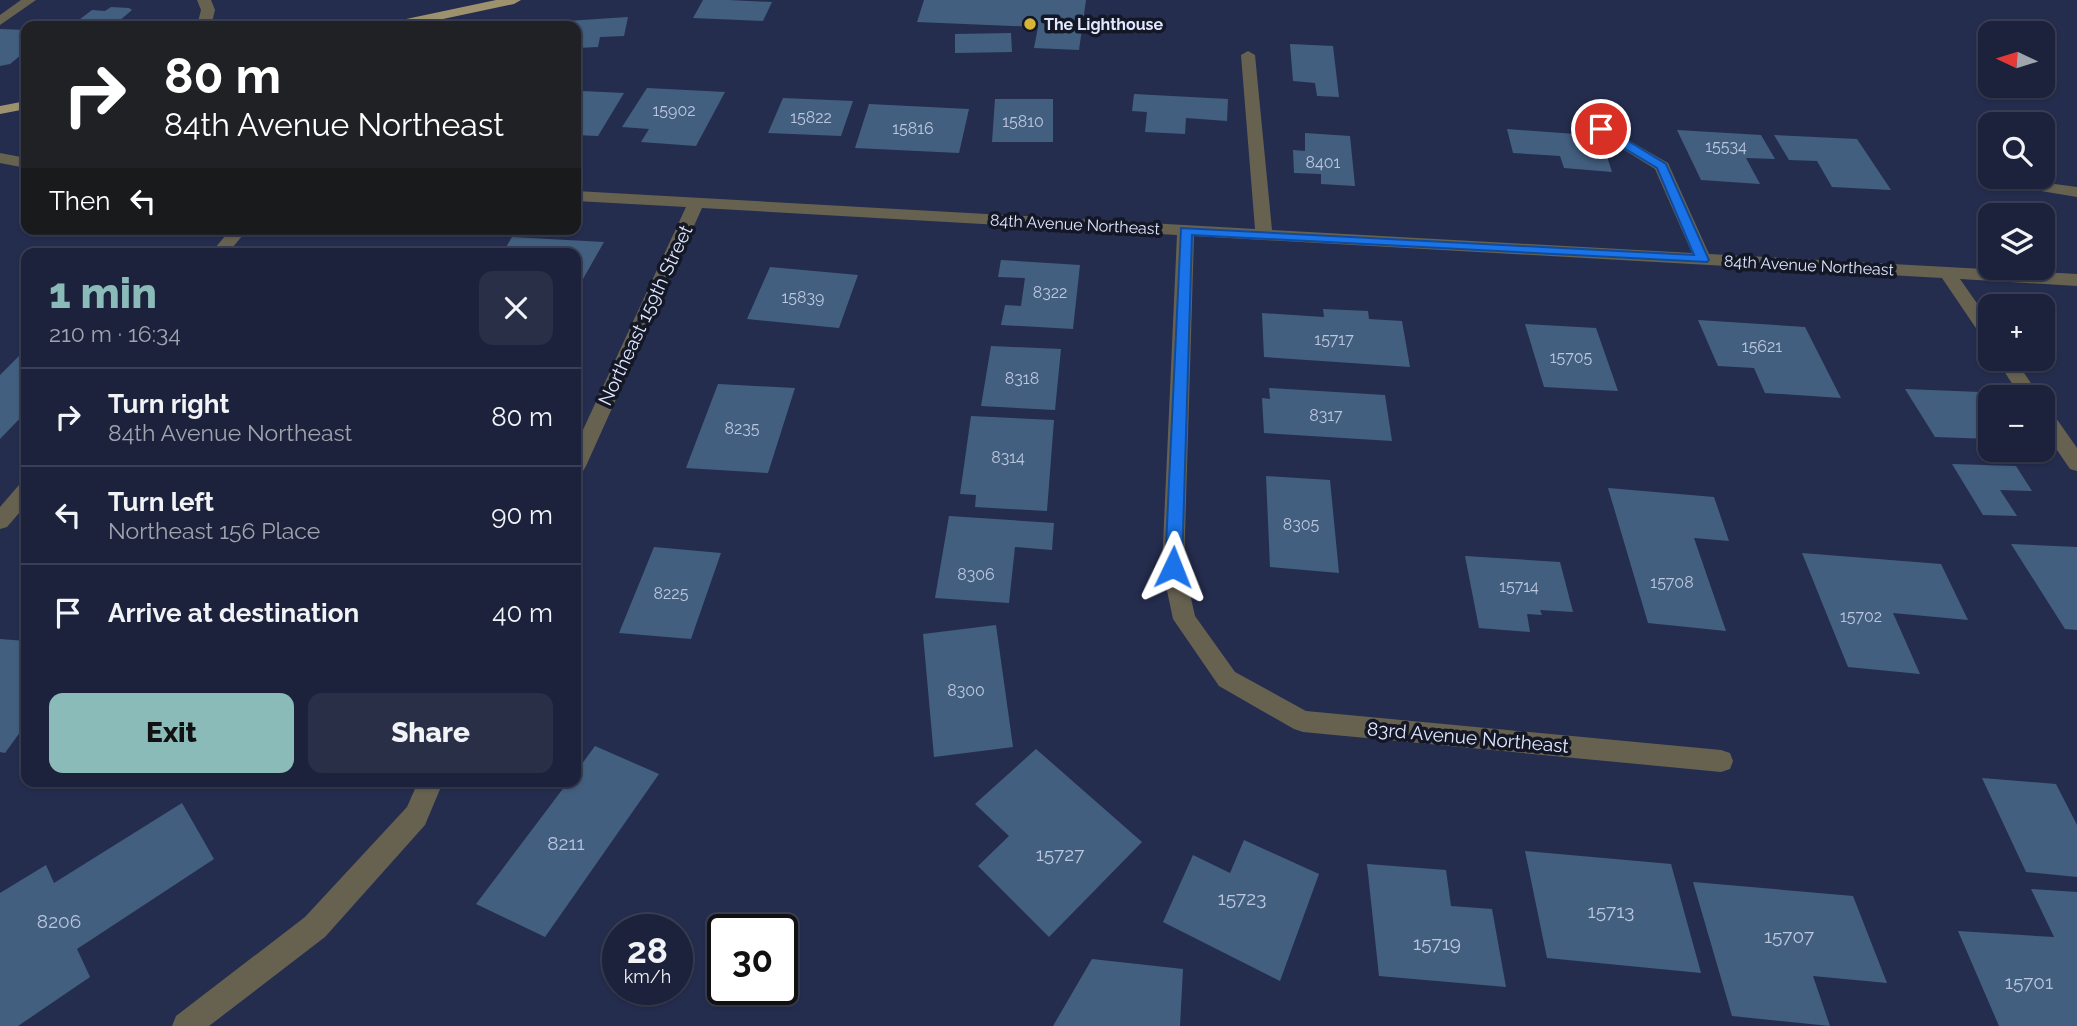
<!DOCTYPE html>
<html lang="en">
<head>
<meta charset="utf-8">
<style>
  :root { --surface:#1c223b; --page:#292f46; --text:#f1f3f6; --muted:#a0a4af; --line:#3a3f55; --accent:#8bbbb9 }
  body { margin:0; font-family:Raleway,sans-serif; background:var(--page); color:var(--text); height:100vh; display:flex; flex-direction:column; font-size:26px; white-space:nowrap }
  * { box-sizing:border-box; margin:0 }
  p { font-size:23px; color:var(--muted) }
  .icon { flex:none; width:38px; height:38px; fill:none; stroke:currentColor; stroke-width:2; stroke-linecap:round; stroke-linejoin:round }
  .map { position:relative; flex:1; overflow:hidden }
  .panel { position:absolute; left:21px; top:248px; width:560px; height:539px; display:flex; flex-direction:column; background:var(--surface); border-radius:14px; box-shadow:0 2px 5px #0004,0 0 0 2px var(--line) }
  .panel>* { flex:none }
  .top-card { position:absolute; left:21px; top:21px; width:560px; height:214px; border-radius:14px; box-shadow:0 2px 5px #0004,0 0 0 2px var(--line); background:#202124; color:#fff; overflow:hidden }
  .needle { width:46px; rotate:274deg }
  .controls { position:absolute; left:1978px; top:21px; display:grid; gap:14px }
  .controls a { display:grid; place-items:center; width:77px; height:77px; border-radius:14px; background:var(--surface); box-shadow:0 2px 5px #0004,0 0 0 2px var(--line); font-size:35px }
  .speed { position:absolute; left:602px; top:914px; display:flex; gap:14px; font-size:35px; font-weight:700; text-align:center }
  .speed>* { display:grid; place-content:center; width:91px; height:91px; border-radius:50%; background:var(--surface); box-shadow:0 2px 5px #0004,0 0 0 2px var(--line); line-height:1 }
  .speed small { font-size:18px; font-weight:400 }
  .speed .limit { border:4px solid #111; border-radius:10px; background:#fff; color:#111 }
  .pin { position:absolute; display:grid; place-items:center; width:60px; height:60px; color:#fff; margin:-30px; border:4px solid #fff; border-radius:50%; box-shadow:0 2px 7px #0007 }
  .me { position:absolute; width:77px; margin:-38px; rotate:2deg; stroke-linejoin:round; filter:drop-shadow(0 0 5px #0008) }
  .turn { display:flex; align-items:center; gap:24px; height:147px; padding:0 28px; font-size:32px }
  .turn .icon { width:91px; height:91px; stroke-width:2.5 }
  .turn b { display:block; font-size:49px; line-height:60px }
  .then { display:flex; align-items:center; height:66px; padding:0 28px; background:#0003; gap:14px; font-size:26px }
  .round { display:grid; place-items:center; flex:none; width:74px; height:74px; border-radius:14px; background:var(--page) }
  .summary { display:flex; align-items:center; justify-content:space-between; height:119px; padding:0 28px }
  h1 { font-size:42px; font-weight:800; line-height:52px; color:var(--accent) }
  .primary-button { display:flex; gap:14px; margin-top:auto; padding:14px 28px }
  .primary-button a { flex:1; height:80px; border-radius:14px; background:var(--accent); color:#111; font-size:28px; font-weight:800; line-height:80px; text-align:center }
  .primary-button a+a { background:var(--page); color:var(--text) }
  ul { padding:0; list-style:none }
  li { display:flex; align-items:center; gap:21px; height:98px; padding:0 28px; border-top:2px solid var(--line) }
  li div { flex:1 }
  li b { display:block; font-size:26px }
  li em { font-style:normal }
  .map>svg:first-child { display:block }
  .building { fill:#435f7f }
  .lines { fill:none; stroke-linecap:round; stroke-linejoin:round }
  .minor { fill:#676250; fill-rule:evenodd }
  .major { fill:#9e926e; fill-rule:evenodd }
  .route { fill:#1a73e8; stroke:#114b97; stroke-width:2 }
  .poi-dot { fill:#d8b434; stroke:#131726; stroke-width:2.5 }
  .labels { text-anchor:middle; stroke-width:7; stroke-linejoin:round; paint-order:stroke }
  .far-poi-label { font-size:16px; font-weight:bold; fill:#e1e7fd; stroke:#131726; text-anchor:start }
  .number-label { font-size:16px; fill:#bac5de }
  .far-street-label { font-size:16px; fill:#e1e7fd; stroke:#131726 }
  .street-label { font-size:19px; fill:#e1e7fd; stroke:#131726 }
  .near-number-label { font-size:19px; fill:#bac5de }
</style>
</head>
<body>
<div class="map">
<svg width="2077" height="1026" viewBox="0 0 2077 1026">
  <rect width="100%" height="100%" fill="#252d4f"/>
  <path class="building" d="M703,0H728L772,2L763,21L693,18Z
    M924,0H1086L1079,50L1034,48L1038,27L917,22Z
    M111,7L129,8L132,10L119,21L155,23L150,26H71L92,10L105,11Z
    M628,17L624,36L600,37L598,47L576,48V26H535L536,23Z
    M0,29L26,30V51L10,64L0,66Z
    M1011,33L1012,52L955,53V34Z
    M1290,44L1333,46L1339,97L1317,96L1315,83L1293,81Z
    M647,88L725,92L696,146L641,142L649,129L622,127Z
    M582,91L624,93L598,136L576,135V101Z
    M1134,94L1228,99L1227,121L1186,118L1185,134L1145,132L1147,112L1132,111Z
    M783,98L853,101L841,136L768,133Z
    M995,99H1053V142H992Z
    M869,104L969,109L959,153L855,148Z
    M1507,129L1576,134L1580,146L1604,147L1612,172L1564,168L1560,156L1513,153Z
    M1677,130L1761,135L1775,159L1746,158L1760,184L1701,180Z
    M1305,133L1350,136L1355,186L1321,184V174L1294,173L1293,150L1305,151Z
    M1774,135L1857,139L1891,190L1832,187L1817,161L1789,160Z
    M512,237L604,242L583,279H576V254H502Z
    M1001,260L1080,265L1073,329L1001,325L1005,305L1021,306L1025,278L998,277Z
    M770,267L858,275L839,328L747,319Z
    M1323,309L1368,311L1369,319L1402,321L1410,367L1264,357L1262,313L1324,317Z
    M1698,320L1805,327L1841,398L1765,393L1754,368L1718,366Z
    M1525,324L1596,328L1618,391L1544,387Z
    M991,346L1061,349L1055,410L981,406Z
    M20,355L26,356V412L0,439V375Z
    M718,384L795,388L768,473L686,468Z
    M1269,388L1385,395L1392,441L1264,433L1262,398L1270,399Z
    M1905,389L2005,393L2008,397H1990V439L1935,437Z
    M971,416L1054,420L1047,511L975,507L976,495L960,494Z
    M1952,464L2016,466L2032,491L2000,490L2017,516L1983,515Z
    M1266,476L1330,480L1339,573L1270,567Z
    M1608,488L1714,497L1729,541L1694,538L1726,631L1648,623Z
    M949,516L1054,523L1052,550L1015,547L1009,603L935,598Z
    M2011,544L2077,547V630L2065,629Z
    M654,547L721,553L691,639L619,633Z
    M1802,553L1941,564L1968,620L1893,613L1920,674L1848,667Z
    M1465,556L1560,562L1573,612L1540,610L1542,615L1527,614L1530,632L1479,628Z
    M996,625L1013,747L934,757L923,634Z
    M0,639L26,641V724L5,753L0,752Z
    M595,746L659,774L545,937L476,904L568,782H576V772Z
    M1036,749L1142,842L1049,937L978,866L1009,836L975,804Z
    M1982,778L2056,784L2077,825V877L2026,872Z
    M182,803L214,859L77,949L90,977L18,1026H0V893L46,865L54,883Z
    M1244,840L1319,874L1280,981L1163,922L1193,855L1230,873Z
    M1525,851L1671,864L1701,973L1547,958Z
    M1367,864L1446,870L1451,906L1492,909L1506,987L1379,976Z
    M1693,882L1853,896L1887,983L1813,976L1830,1026L1732,1016Z
    M2031,889L2077,892V1026H1999L1958,931L2054,937Z
    M1092,959L1183,969L1180,1026H1053Z"/>
  <g class="lines">
    <path class="minor" d="M21,0H36L0,25V15Z
      M197,0H211L215,10L211,26H197L201,10Z
      M1248,51L1255,55L1272,230L1692,253L1655,169L1576,120L1574,117L1576,114L1581,113L1668,163L1709,254L2077,274V286L1960,279L1990,322V342L1984,340L1942,278L1194,236L1184,567L1195,616L1235,672L1306,711L1721,750L1730,753L1733,761L1730,769L1721,772L1303,732L1294,729L1219,686L1173,619L1162,567L1177,235L702,208L586,466L583,471L576,473V445L686,207L576,201V191L1255,229L1241,55Z
      M0,153L26,158V168L0,163Z
      M2047,183L2077,187V197L2041,191L2039,188L2041,185Z
      M231,229H248L227,254H210Z
      M1996,359H2015L2040,397H2021Z
      M2042,406L2049,408L2077,448V471L2070,469L2042,428Z
      M26,483V505L7,527L0,529V507L19,485Z
      M418,782H443L425,825L325,937L209,1026H172L176,1016L305,917L407,807Z"/>
    <path class="major" d="M496,0H521L514,4L410,26H385L392,22Z
      M26,101V109L0,114V106Z"/>
  </g>
  <path class="route" d="M1597,127H1605L1666,164L1709,260L1707,262L1192,235L1182,567L1179,572H1168L1165,567L1181,228L1694,255L1657,168L1597,132Z"/>
  <circle class="poi-dot" cx="1030" cy="24" r="7"/>
  <g class="labels">
    <g class="far-poi-label">
      <text x="1044" y="30">The Lighthouse</text>
    </g>
    <g class="number-label">
      <text x="674" y="116">15902</text>
      <text x="811" y="123">15822</text>
      <text x="1023" y="127">15810</text>
      <text x="913" y="134">15816</text>
      <text x="1726" y="152">15534</text>
      <text x="1323" y="168">8401</text>
      <text x="1050" y="298">8322</text>
      <text x="803" y="303">15839</text>
      <text x="1334" y="345">15717</text>
      <text x="1762" y="352">15621</text>
      <text x="1571" y="363">15705</text>
      <text x="1022" y="384">8318</text>
      <text x="1326" y="421">8317</text>
      <text x="742" y="434">8235</text>
      <text x="1008" y="463">8314</text>
      <text x="1301" y="530">8305</text>
      <text x="976" y="580">8306</text>
      <text x="1672" y="588">15708</text>
      <text x="1519" y="592">15714</text>
      <text x="671" y="599">8225</text>
      <text x="1861" y="622">15702</text>
      <text x="966" y="696">8300</text>
    </g>
    <g class="far-street-label">
      <text transform="translate(1075 224) rotate(3)" y="6">84th Avenue Northeast</text>
      <text transform="translate(1809 265) rotate(3)" y="6">84th Avenue Northeast</text>
    </g>
    <g class="street-label">
      <text transform="translate(645 315) rotate(-65)" y="7">Northeast 159th Street</text>
      <text transform="translate(1468 737) rotate(5)" y="7">83rd Avenue Northeast</text>
    </g>
    <g class="near-number-label">
      <text x="566" y="850">8211</text>
      <text x="1060" y="861">15727</text>
      <text x="1242" y="905">15723</text>
      <text x="1611" y="918">15713</text>
      <text x="59" y="928">8206</text>
      <text x="1789" y="943">15707</text>
      <text x="1437" y="950">15719</text>
      <text x="2029" y="989">15701</text>
    </g>
  </g>
</svg>
<div class="controls">
<a><svg class="needle" viewBox="-14 -14 28 28"><path d="M0-13l5 13h-10z" fill="#e53935"/><path d="M0 13l5-13h-10z" fill="#a0a4af"/></svg></a>
<a><svg class="icon" aria-label="search" viewBox="0 0 24 24"><circle cx="10" cy="10" r="6"/><path d="M15 15l6 6"/></svg></a>
<a><svg class="icon" aria-label="layers" viewBox="0 0 24 24"><path d="M12 4l9 5-9 5-9-5zM3 14l9 5 9-5"/></svg></a>
<a>+</a>
<a>−</a>
</div>
<div class="speed"><div>28<small>km/h</small></div><div class="limit">30</div></div>
<div class="pin" style="left:1601px;top:129px;background:#d93025"><svg class="icon" aria-label="arrive" viewBox="0 0 24 24"><path d="M6 21V4h12l-3 4 3 4H6"/></svg></div>
<svg class="me" style="left:1173px;top:567px" viewBox="-20 -20 40 40"><path d="M0-17L14 15 0 8-14 15z" fill="#1a73e8" stroke="#fff" stroke-width="4"/></svg>
<div class="top-card">
<div class="turn"><svg class="icon" aria-label="right" viewBox="0 0 24 24"><path d="M7 20v-9h11M14 6l5 5-5 5"/></svg><div><b>80 m</b>84th Avenue Northeast</div></div>
<div class="then">Then<svg class="icon" aria-label="left" viewBox="0 0 24 24"><path d="M17 20v-9H6M10 6l-5 5 5 5"/></svg></div>
</div>
<section class="panel">
<div class="summary"><div><h1>1 min</h1><p>210 m · 16:34</p></div><a class="round"><svg class="icon" aria-label="close" viewBox="0 0 24 24"><path d="M6 6l12 12M18 6L6 18"/></svg></a></div>
<ul>
<li><svg class="icon" aria-label="right" viewBox="0 0 24 24"><path d="M7 20v-9h11M14 6l5 5-5 5"/></svg><div><b>Turn right</b><p>84th Avenue Northeast</p></div><em>80 m</em></li>
<li><svg class="icon" aria-label="left" viewBox="0 0 24 24"><path d="M17 20v-9H6M10 6l-5 5 5 5"/></svg><div><b>Turn left</b><p>Northeast 156 Place</p></div><em>90 m</em></li>
<li><svg class="icon" aria-label="arrive" viewBox="0 0 24 24"><path d="M6 21V4h12l-3 4 3 4H6"/></svg><div><b>Arrive at destination</b></div><em>40 m</em></li>
</ul>
<div class="primary-button"><a>Exit</a><a>Share</a></div>
</section>
</div>
</body>
</html>
